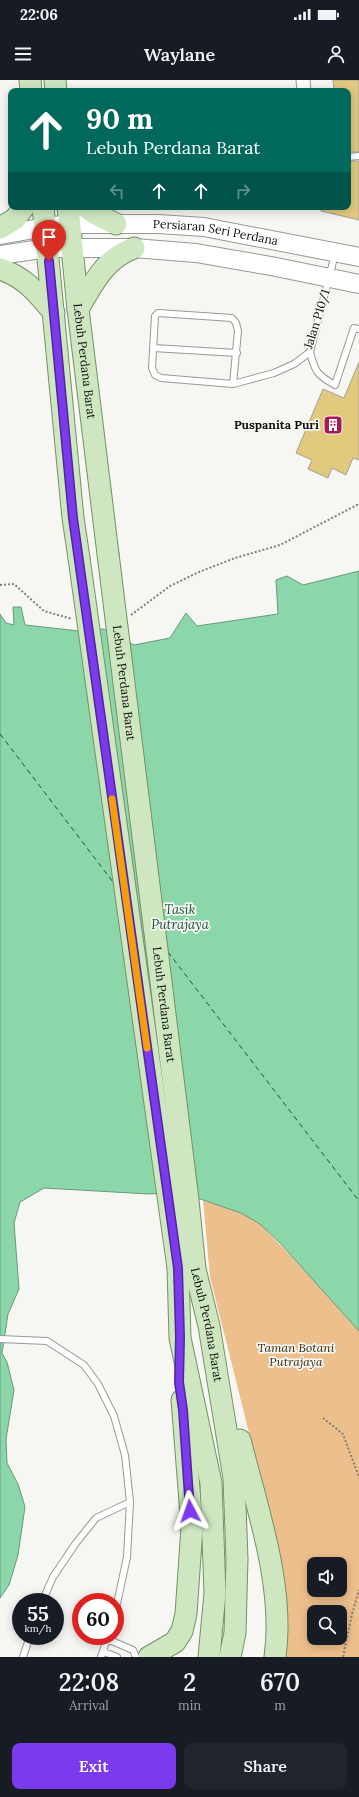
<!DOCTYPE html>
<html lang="en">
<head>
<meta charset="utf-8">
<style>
  :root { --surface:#171b24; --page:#20242c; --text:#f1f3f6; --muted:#9ea1a6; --accent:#7c3aed }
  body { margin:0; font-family:Lora,serif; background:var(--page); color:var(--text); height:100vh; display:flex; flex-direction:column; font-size:15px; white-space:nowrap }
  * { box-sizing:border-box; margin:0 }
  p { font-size:13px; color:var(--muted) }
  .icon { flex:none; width:22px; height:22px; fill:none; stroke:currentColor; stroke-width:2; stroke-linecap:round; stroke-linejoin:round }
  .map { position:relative; height:1577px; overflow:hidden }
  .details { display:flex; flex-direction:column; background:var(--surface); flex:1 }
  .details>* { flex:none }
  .guide { position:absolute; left:8px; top:8px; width:343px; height:122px; border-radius:8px; box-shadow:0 2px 10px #0003; background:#00695c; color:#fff; overflow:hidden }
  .controls { position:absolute; left:307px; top:1477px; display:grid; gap:8px }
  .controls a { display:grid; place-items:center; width:40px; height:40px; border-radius:8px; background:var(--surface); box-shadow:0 2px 10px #0003; font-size:20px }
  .speed { position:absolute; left:12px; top:1513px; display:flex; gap:8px; font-size:20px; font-weight:700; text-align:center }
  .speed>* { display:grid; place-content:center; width:52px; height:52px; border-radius:50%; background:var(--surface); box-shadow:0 2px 10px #0003; line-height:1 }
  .speed small { font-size:10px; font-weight:400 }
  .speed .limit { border:6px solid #d22; background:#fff; color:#111 }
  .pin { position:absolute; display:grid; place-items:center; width:34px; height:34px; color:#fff; margin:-41px -17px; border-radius:50% 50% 50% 0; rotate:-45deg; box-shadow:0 0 4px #0007 }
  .pin .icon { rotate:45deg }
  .me { position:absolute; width:44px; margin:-22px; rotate:356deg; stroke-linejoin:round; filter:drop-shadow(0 0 3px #0008) }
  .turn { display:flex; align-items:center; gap:14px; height:84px; padding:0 12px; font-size:18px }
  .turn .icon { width:52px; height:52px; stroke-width:2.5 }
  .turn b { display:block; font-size:28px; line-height:34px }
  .lanes { display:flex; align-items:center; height:38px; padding:0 12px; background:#0003; justify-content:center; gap:20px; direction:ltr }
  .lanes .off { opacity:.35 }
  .eta { display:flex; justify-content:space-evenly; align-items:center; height:68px; text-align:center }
  .eta b { font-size:24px; font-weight:600; line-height:28px }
  .primary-button { display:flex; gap:8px; margin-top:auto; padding:8px 12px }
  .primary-button a { flex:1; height:46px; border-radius:8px; background:var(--accent); color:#fff; font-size:16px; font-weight:600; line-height:46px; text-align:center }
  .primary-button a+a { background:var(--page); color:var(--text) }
  .status { display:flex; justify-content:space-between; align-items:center; height:28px; padding:0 20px; background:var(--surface); direction:ltr }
  .status svg { height:11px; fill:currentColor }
  header { display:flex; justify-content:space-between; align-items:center; height:52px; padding:0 12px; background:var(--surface); font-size:18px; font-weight:600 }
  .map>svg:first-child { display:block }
  .green { fill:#edbf8c; fill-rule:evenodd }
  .water { fill:#8bd7aa; stroke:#659a7a }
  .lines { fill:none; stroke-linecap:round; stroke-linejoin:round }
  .ferry { stroke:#195235; stroke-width:1; stroke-dasharray:5 4; stroke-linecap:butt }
  .building { fill:#e3c97e; stroke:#a3a19d }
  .lane-casing { stroke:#989994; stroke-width:8 }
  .street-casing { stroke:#989994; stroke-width:15 }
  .secondary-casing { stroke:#989994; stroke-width:20 }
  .primary-casing { stroke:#759067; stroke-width:23 }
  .path { stroke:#7f7f7c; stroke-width:2; stroke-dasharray:2 2; stroke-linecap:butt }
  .lane { stroke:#fff; stroke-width:6 }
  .street { stroke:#fff; stroke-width:13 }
  .secondary { stroke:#fff; stroke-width:18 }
  .primary { stroke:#cee7c1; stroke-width:21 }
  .primary-bridge-casing { stroke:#759067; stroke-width:23; stroke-linecap:butt }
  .primary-bridge { stroke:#cee7c1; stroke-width:21 }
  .route-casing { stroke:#51269a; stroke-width:10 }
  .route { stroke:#7c3aed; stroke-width:7 }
  .slow { stroke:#f59e0b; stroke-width:7 }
  .labels { text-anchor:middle; stroke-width:3.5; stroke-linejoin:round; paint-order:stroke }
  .street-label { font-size:12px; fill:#0d0d0b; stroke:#f6f7f2 }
  .poi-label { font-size:12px; font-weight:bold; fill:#0d0d0b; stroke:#f6f7f2; text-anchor:end }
  .park-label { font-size:12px; font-style:italic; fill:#3d270c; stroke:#f6f7f2 }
  .water-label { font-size:13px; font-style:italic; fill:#195235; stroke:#f6f7f2 }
</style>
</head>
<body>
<div class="status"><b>22:06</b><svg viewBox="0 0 49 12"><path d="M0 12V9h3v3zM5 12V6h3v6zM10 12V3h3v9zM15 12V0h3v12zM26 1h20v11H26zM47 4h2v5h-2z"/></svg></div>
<header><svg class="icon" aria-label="menu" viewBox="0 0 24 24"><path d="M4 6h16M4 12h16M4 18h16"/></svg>Waylane<svg class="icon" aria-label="person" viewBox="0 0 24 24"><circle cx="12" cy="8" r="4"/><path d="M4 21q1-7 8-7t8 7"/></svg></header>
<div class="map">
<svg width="359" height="1577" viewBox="0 0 359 1577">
  <rect width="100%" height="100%" fill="#f6f7f2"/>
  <path class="green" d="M203,1120L241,1133L260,1144L314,1200L359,1251V1577H284L287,1532L276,1461L210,1197ZM314,1484H340V1510H314ZM314,1532H340V1558H314Z"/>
  <path class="water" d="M359,491V1251L280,1163L260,1144L241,1133L180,1112L149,1114L44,1108L20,1122L14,1143L19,1209L8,1234L2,1273L7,1282L14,1310L6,1359L7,1383L18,1404L25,1427L18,1475L9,1505L0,1518V534L6,543L14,545L13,527H21L25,545L79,551L104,549L134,565L170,558L186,533L197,546L278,534L276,500L287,496L303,505Z"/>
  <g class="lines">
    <path class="ferry" d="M0,654L113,802
      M168,872L359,1121"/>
  </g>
  <path class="building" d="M333,0H359V72H348V11H334Z
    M348,81H359V140L321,131V127H348Z
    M359,282V380L353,378L346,395L332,388L328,398L308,389L312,380L296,373L323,309L344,318Z"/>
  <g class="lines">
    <g class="lane-casing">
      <path id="lane" d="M348,77L359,76
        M153,268L237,273
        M310,272C315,292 317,295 335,305L354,248L359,249
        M233,304L238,251L236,243L232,238L158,233L155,236L152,288L155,295L161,298L233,304L274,293L294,284L310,272L335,174
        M0,1259L47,1261L84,1285L98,1304L114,1336L125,1375L130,1422L127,1477L115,1533
        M42,1522L53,1497L76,1463L96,1438L130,1422
        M107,1559L133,1570L136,1577
        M104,1572L117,1577
        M23,1577L30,1556
        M101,1577L108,1556"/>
    </g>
    <g class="street-casing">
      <path id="street" d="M303,0L304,11"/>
    </g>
    <g class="secondary-casing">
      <g id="secondary">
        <path id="s1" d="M0,155L46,147L70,144H158L204,147L359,177"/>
        <path d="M0,175L48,168H134L196,173L271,186L359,204"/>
      </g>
    </g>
    <g class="primary-casing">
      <g id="primary">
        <path d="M30,0L31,11"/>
        <path d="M55,0L56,11"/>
        <path d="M43,127L73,438L79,478"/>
        <path id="s2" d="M68,127L78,229L108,474"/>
        <path d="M86,127L94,133L116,144"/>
        <path d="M0,148L15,139L24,127"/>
        <path d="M0,189C25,197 38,214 54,233"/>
        <path d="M78,229C93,204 104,179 134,168"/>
        <path d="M178,1188L180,1258L211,1403L215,1513L209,1577"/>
        <path id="s3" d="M195,1189L209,1246L234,1398L237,1479L235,1553L230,1577"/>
        <path d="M240,1360C257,1428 285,1507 275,1577"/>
        <path d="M149,1577L175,1562L182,1551L186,1534L192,1447L182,1320"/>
      </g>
    </g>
    <path class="path" d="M0,505L14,504L44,531L72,539
      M131,535L170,506L199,492L235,478L280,465L357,425L359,426
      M323,1338L343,1354L359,1397
      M343,1577L352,1534L359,1510"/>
    <use href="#lane" class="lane"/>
    <use href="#street" class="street"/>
    <use href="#secondary" class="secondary"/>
    <use href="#primary" class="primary"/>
    <g class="primary-bridge-casing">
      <g id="primary-bridge">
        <path id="s4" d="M108,474L188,1120L195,1189"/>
        <path d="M79,478L178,1188"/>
      </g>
    </g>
    <use href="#primary-bridge" class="primary-bridge"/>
  </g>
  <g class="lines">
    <g class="route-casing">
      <path id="route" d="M49,181L73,438L178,1188L180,1258L179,1302L183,1330L190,1431"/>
    </g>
    <use href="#route" class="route"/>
    <path class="slow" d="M112,719L147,968"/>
  </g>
  <defs>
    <g id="building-square" transform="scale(1)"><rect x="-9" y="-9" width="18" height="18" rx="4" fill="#a91956" stroke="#f6f7f2"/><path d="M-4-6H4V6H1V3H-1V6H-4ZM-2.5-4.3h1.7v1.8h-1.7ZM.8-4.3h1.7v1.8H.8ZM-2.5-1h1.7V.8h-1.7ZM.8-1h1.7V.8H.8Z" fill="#fff"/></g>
  </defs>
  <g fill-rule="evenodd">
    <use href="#building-square" x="333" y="345"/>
  </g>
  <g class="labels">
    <g class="street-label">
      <text dy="4" stroke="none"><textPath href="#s1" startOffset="217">Persiaran Seri Perdana</textPath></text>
      <text transform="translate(317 239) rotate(-73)" y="4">Jalan P10/1</text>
      <text dy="4" stroke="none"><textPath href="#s2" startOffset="155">Lebuh Perdana Barat</textPath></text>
      <text dy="4" stroke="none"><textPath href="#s4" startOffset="130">Lebuh Perdana Barat</textPath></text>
      <text dy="4" stroke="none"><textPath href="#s4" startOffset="454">Lebuh Perdana Barat</textPath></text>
      <text dy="4" stroke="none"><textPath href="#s3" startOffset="57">Lebuh Perdana Barat</textPath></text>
    </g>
    <g class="poi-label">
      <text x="319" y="349">Puspanita Puri</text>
    </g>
    <g class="park-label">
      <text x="296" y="1272">Taman Botani<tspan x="296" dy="14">Putrajaya</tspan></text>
    </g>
    <g class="water-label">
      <text x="180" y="834">Tasik<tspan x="180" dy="15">Putrajaya</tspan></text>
    </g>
  </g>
</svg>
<div class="controls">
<a><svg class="icon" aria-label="sound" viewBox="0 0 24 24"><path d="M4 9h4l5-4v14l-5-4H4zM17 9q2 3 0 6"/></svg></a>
<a><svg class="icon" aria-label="search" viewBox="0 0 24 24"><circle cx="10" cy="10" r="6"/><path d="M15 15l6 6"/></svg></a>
</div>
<div class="speed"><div>55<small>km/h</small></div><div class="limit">60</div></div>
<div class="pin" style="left:49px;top:181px;background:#d93025"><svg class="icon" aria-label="arrive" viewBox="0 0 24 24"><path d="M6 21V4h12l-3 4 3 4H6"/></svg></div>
<svg class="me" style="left:190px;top:1431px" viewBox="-20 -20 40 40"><path d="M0-17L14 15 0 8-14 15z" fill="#7c3aed" stroke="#fff" stroke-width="4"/></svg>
<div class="guide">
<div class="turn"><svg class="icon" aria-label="ahead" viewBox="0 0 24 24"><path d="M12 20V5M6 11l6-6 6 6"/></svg><div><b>90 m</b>Lebuh Perdana Barat</div></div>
<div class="lanes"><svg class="icon off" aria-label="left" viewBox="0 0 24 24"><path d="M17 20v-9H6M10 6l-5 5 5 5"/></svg><svg class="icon" aria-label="ahead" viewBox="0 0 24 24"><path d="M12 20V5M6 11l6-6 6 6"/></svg><svg class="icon" aria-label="ahead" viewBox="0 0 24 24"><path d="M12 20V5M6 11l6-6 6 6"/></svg><svg class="icon off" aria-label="right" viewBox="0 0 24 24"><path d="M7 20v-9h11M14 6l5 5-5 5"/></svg></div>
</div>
</div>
<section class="details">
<div class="eta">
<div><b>22:08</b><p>Arrival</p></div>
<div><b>2</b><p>min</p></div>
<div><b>670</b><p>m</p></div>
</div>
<div class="primary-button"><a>Exit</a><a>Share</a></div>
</section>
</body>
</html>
